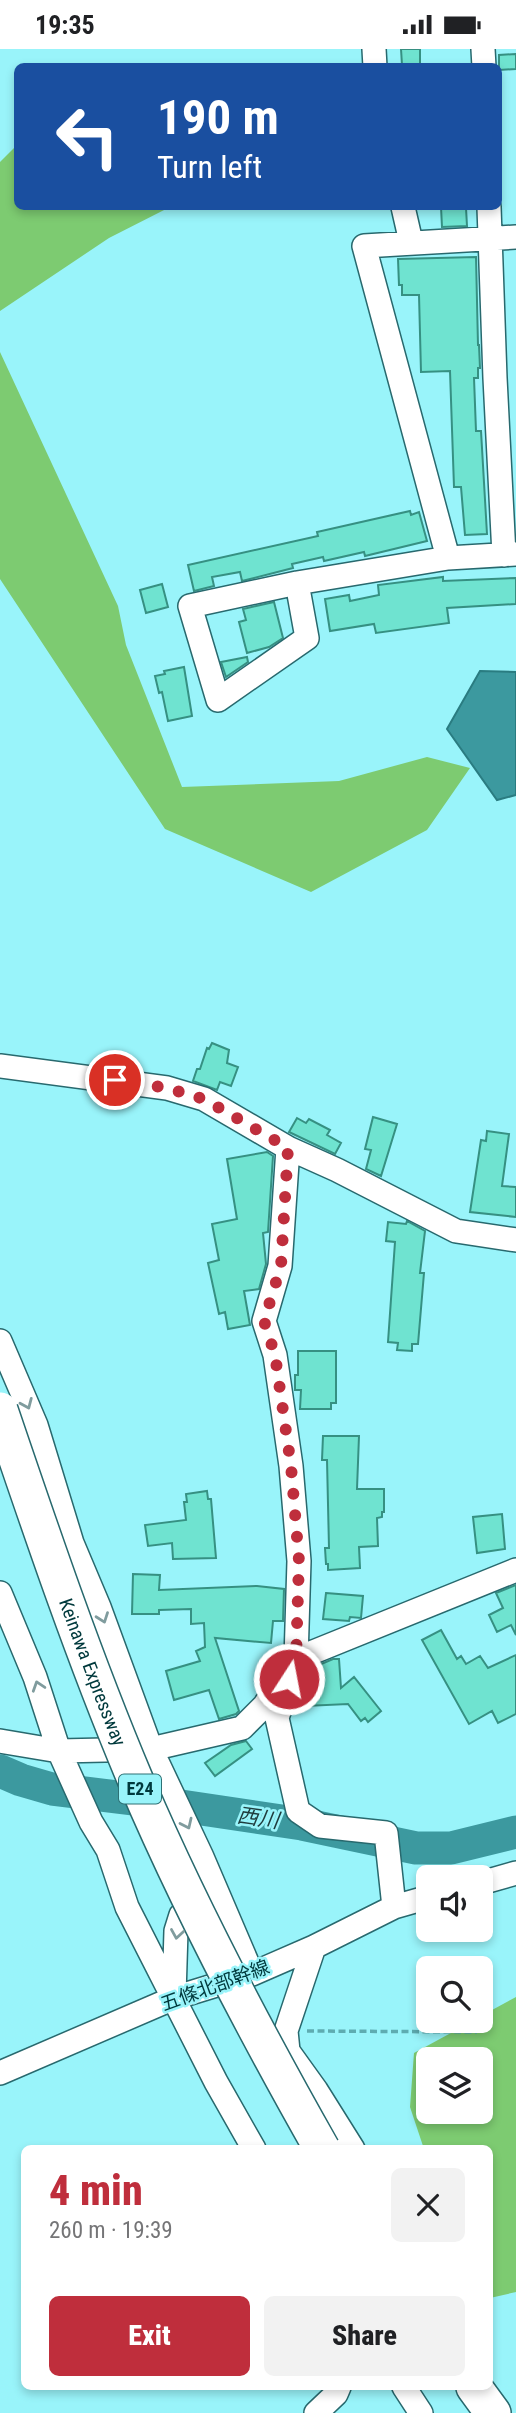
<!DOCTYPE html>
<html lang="en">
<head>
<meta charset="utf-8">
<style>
  :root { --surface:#fff; --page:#f2f2f2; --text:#202124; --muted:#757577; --accent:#bf2e3c }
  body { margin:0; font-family:"Roboto Condensed","Noto Sans JP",sans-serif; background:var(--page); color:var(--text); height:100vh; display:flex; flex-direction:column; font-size:26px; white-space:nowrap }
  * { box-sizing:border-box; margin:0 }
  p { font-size:23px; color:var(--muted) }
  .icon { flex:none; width:38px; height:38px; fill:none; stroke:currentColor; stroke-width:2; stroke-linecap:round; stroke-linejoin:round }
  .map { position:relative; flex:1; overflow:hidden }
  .panel { position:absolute; left:21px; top:2096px; width:472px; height:245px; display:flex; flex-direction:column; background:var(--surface); border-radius:10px; box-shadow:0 4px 10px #0003 }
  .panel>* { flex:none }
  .banner { position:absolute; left:14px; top:14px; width:488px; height:147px; border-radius:10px; box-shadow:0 4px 10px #0003; background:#1a4fa0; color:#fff; overflow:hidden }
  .controls { position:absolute; left:416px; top:1816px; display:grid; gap:14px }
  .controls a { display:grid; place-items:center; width:77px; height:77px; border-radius:10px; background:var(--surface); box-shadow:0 4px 10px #0003; font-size:35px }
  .pin { position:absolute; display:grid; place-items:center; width:60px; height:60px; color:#fff; margin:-30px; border:4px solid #fff; border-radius:50%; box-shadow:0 2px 7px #0007 }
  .me { position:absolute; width:77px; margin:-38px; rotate:11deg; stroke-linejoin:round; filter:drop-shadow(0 0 5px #0008) }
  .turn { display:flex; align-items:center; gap:24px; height:147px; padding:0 28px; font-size:32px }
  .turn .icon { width:91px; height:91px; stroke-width:2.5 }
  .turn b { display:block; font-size:49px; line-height:60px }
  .round { display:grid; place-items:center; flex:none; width:74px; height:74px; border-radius:10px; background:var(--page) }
  .head { display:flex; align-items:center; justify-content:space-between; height:119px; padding:0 28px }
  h1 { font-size:42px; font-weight:800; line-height:52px; color:var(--accent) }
  .action { display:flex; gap:14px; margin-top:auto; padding:14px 28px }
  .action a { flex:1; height:80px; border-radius:10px; background:var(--accent); color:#fff; font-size:28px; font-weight:800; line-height:80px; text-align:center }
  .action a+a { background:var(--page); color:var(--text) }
  .status { display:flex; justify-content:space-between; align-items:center; height:49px; padding:0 35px; background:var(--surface); direction:ltr }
  .status svg { height:19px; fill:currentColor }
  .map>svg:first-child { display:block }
  .forest { fill:#7dcb71; fill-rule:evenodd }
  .water { fill:#3c999f; stroke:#2a7c81; stroke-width:2 }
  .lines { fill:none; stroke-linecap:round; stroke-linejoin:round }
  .river { stroke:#3c999f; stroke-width:33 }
  .building { fill:#6fe3d0; stroke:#369082; stroke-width:2 }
  .minor-casing { stroke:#28696e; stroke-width:26 }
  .highway-casing { stroke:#28696e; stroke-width:38 }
  .path { stroke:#5eacb1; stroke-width:3.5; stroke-dasharray:7 3.5; stroke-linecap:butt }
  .minor { stroke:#fff; stroke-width:23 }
  .highway { stroke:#fff; stroke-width:35 }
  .highway-bridge-casing { stroke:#28696e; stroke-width:38; stroke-linecap:butt }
  .highway-bridge { stroke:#fff; stroke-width:35 }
  .oneway { stroke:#809c9e }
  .route { stroke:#bf2e3c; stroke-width:12; stroke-dasharray:0 21.6 }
  .labels { text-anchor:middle; stroke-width:5; stroke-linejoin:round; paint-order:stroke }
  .shield { fill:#99f4fa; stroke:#2e7175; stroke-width:2 }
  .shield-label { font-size:18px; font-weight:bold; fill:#00393c }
  .street-label { font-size:19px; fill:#00393c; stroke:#99f4fa }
  .water-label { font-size:21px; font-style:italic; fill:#1f3c3d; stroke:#99f4fa }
</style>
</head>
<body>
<div class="status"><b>19:35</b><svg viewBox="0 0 49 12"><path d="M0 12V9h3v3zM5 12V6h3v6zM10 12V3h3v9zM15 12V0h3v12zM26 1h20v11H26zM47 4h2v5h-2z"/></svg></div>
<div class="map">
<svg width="516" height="2364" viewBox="0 0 516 2364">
  <rect width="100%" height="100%" fill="#99f4fa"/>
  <path class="forest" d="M17,96L18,158H170L109,189L0,262V113Z
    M0,303L118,557L126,596L182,738L339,732L427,708L470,719L427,781L311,843L165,780L0,530Z
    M516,1948V2243L490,2249V2100H424L410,2058L414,2004L473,1972H481V1967ZM429,2011H481V2063H429Z"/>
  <path class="water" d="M480,622L516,623V746L497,751L447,680Z"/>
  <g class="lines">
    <path class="river" d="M0,1722L21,1731L52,1740L134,1750L302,1775L416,1799H451L516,1783"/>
  </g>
  <path class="building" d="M401,0H420V15L402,16Z
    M516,5V20L499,21V6Z
    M441,158L466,159L467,177L442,178Z
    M476,208L478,296H479L480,319H478V329H474L476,382H481L487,485L465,486L461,438H454L450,322L421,323L419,246H402V236H399L398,210Z
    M410,462L411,466L419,463L427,492L365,507L364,503L324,512L323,508L292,515L293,519L242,532L240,523L212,528L214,537L194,542L188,516L318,487L317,483Z
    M443,528V532L516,529V555L447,559L449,574L376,584L374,575L330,582L325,550L349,546L350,552L379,546L378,536Z
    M162,535L168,558L146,564L140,541Z
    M274,553L283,589L269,598L247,604L239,573L246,571L243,560Z
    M247,608L248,613L226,628L221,613Z
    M184,618L192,667L168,672L162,643L159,644L155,627L165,625L164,622Z
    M212,994L229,1001L227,1014L238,1018L231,1037L220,1033L217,1041L193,1032L197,1020H200L207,999L209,1000Z
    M373,1068L397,1075L381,1127L366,1120L371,1101L365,1100Z
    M297,1069L306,1074L309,1070L330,1081L327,1086L341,1094L335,1105L289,1083Z
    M487,1082L509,1085L502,1137L516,1138V1168L470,1163L481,1091L486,1092Z
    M267,1103L273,1107L268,1183L263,1184L266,1215L259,1240L244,1242L250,1276L228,1280L225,1263L219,1265L208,1214L219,1211L212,1175L237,1170L227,1110Z
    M407,1172L425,1182L420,1224H424L418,1295H412V1302L397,1301L398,1294L388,1293L395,1193L386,1192L388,1173L406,1175Z
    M298,1302H336V1354H331V1360H300L301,1341H295V1326H298Z
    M323,1387H359L357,1440H384V1463H382V1468L377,1469L378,1497L359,1498L360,1519L328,1521V1515H326L325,1499H329L327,1411H322Z
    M207,1442L208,1450H211L216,1509L173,1510L172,1494L148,1497L145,1476L186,1471L184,1453H187L186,1445Z
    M502,1465L505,1500L477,1504L473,1468Z
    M133,1525L160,1526L159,1541L257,1537L284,1540L283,1572H273L271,1594L215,1589L239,1662L236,1665L219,1670L209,1641L174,1651L166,1622L200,1612L196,1602L205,1598L204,1574L191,1575V1560L159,1561V1565H132Z
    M516,1536V1586L511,1576L497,1583L489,1566L503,1559L496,1544Z
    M326,1544L363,1547L361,1569L350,1568L349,1572L323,1570Z
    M441,1581L457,1610L461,1607L466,1615L480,1607L488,1619L516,1606V1665L498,1674L492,1662L469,1675L422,1591Z
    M333,1610H339L341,1639L354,1628L381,1662L368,1673L365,1669L361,1672L348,1655L305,1657L304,1644L310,1640L304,1642V1632L307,1621Z
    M246,1692L252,1700L215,1727L205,1714L231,1696Z"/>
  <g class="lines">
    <g class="minor-casing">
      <path id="minor" d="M374,0L375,18
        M483,0L484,18
        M403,158L411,193
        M489,158L495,329L504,506
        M448,509L364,197L516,188
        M297,534L307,589L218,651L190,557Z
        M297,534L448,509L516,505
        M0,1017L167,1039L204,1050L288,1099L337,1121L456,1182L516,1191
        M288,1099L280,1217L264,1272L275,1306L291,1417L299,1512L296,1610L277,1669L298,1762L320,1777L386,1784L394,1858
        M0,1292L36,1376L72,1494L99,1558L151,1700L202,1808L252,1925
        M0,1544L35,1628L59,1702L91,1773L108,1801L127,1858L216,2033L254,2100
        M0,1692L59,1702L151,1700L242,1679L264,1657L296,1610L516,1521
        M481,1834L516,1824
        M314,1898L286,1982L288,2002L316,2041L353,2100
        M174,1946L176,1882L181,1866L200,1850
        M0,2024L174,1949L252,1925L314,1898L394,1858L429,1848
        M404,2338L421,2364
        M316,2364L336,2345L339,2338"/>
    </g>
    <g class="highway-casing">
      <path id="highway" d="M474,2338L493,2364"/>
    </g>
    <path class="path" d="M307,1982L477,1983"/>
    <use href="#minor" class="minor"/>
    <use href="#highway" class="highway"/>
    <g class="highway-bridge-casing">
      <g id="highway-bridge">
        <path id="s1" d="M0,1361C42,1485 84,1609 135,1730C189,1857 254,1980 322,2100"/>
      </g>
    </g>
    <use href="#highway-bridge" class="highway-bridge"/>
  </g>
  <defs><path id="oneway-chevron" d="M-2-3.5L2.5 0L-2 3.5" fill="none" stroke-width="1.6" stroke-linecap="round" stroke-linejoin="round" transform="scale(1.75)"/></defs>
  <g class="oneway">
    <use href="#oneway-chevron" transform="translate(27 1355) rotate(67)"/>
    <use href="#oneway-chevron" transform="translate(103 1569) rotate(70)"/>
    <use href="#oneway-chevron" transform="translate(38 1637) rotate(-108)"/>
    <use href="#oneway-chevron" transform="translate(187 1775) rotate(65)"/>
    <use href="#oneway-chevron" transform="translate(177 1885) rotate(99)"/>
  </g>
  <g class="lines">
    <path class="route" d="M115,1031L167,1039L204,1050L288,1099L281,1217L264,1272L275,1306L291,1417L299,1512L296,1610L289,1630"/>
  </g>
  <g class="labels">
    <rect class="shield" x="119" y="1725.5" width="42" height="29" rx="5"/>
    <g class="shield-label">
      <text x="140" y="1746">E24</text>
    </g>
    <g class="street-label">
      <text dy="7" stroke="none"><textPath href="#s1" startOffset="278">Keinawa Expressway</textPath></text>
      <text transform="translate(215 1936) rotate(-20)" y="7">五條北部幹線</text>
    </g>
    <g class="water-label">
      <text transform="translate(258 1769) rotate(8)" y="7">西川</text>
    </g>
  </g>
</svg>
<div class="controls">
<a><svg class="icon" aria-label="sound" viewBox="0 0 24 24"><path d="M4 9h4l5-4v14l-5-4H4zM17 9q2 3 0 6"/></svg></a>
<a><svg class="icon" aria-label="search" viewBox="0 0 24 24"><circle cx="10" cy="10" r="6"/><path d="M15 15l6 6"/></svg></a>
<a><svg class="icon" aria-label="layers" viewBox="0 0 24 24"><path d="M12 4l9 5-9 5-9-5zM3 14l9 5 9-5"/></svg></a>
</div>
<div class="pin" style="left:115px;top:1031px;background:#d93025"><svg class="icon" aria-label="arrive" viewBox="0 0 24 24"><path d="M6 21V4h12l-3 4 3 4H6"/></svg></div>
<svg class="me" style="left:289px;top:1630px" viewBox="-20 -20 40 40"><circle r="17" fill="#bf2e3c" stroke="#fff" stroke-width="3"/><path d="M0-11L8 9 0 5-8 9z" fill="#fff"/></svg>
<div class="banner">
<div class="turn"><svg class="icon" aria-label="left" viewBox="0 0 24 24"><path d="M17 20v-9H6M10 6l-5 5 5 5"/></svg><div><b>190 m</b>Turn left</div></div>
</div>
<section class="panel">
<div class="head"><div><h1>4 min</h1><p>260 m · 19:39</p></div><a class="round"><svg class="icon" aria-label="close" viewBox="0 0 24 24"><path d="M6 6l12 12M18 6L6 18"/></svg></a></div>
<div class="action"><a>Exit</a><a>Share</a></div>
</section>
</div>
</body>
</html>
